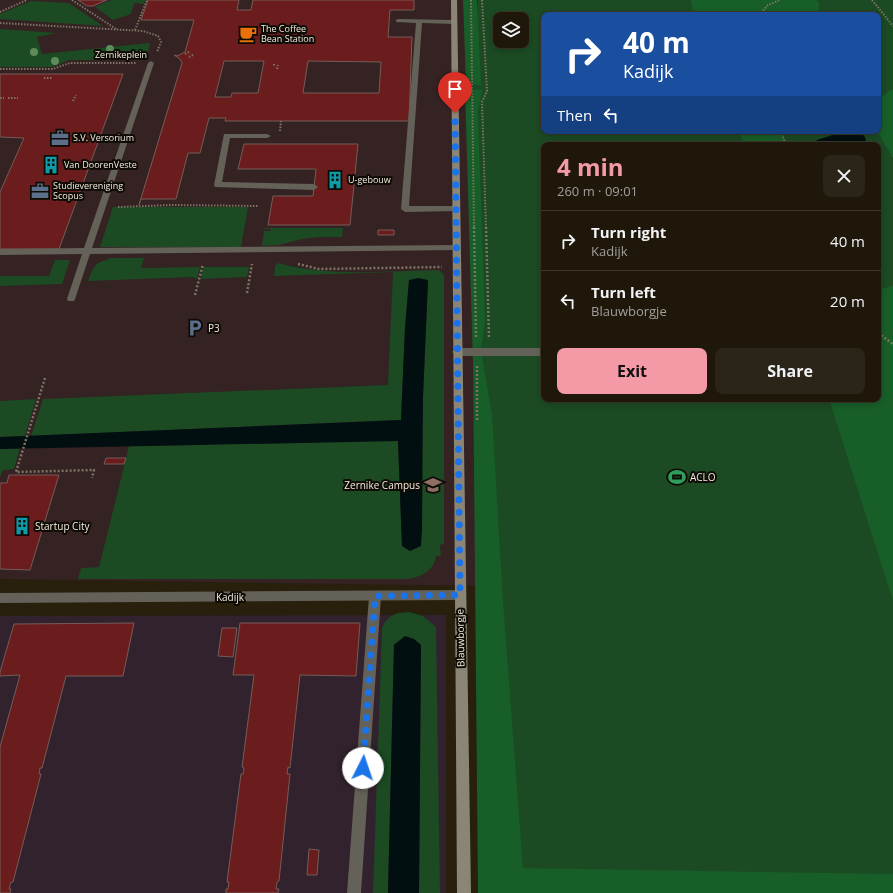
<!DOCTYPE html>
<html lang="en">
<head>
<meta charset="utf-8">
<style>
  :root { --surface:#1e170a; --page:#2b2418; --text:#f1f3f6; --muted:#a19f9c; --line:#3c362b; --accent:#f49aa6 }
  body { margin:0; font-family:"Open Sans",sans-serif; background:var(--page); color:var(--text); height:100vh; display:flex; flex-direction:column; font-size:15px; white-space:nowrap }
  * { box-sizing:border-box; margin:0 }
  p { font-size:13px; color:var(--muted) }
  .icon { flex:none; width:22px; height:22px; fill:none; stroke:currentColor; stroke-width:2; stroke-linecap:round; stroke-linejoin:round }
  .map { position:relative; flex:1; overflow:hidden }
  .drawer { position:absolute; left:541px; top:142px; width:340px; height:260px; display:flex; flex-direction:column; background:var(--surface); border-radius:8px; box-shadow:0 2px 6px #0003,0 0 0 1px var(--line) }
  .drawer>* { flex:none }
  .banner { position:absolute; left:541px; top:12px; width:340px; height:122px; border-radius:8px; box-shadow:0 2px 6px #0003,0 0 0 1px var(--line); background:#1a4fa0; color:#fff; overflow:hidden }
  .controls { position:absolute; left:493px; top:12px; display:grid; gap:8px }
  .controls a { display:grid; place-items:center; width:36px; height:36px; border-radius:8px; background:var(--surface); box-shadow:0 2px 6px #0003,0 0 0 1px var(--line); font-size:20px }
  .pin { position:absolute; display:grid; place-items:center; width:34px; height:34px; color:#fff; margin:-41px -17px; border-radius:50% 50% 50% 0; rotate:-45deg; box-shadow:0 0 4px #0007 }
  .pin .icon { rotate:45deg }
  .me { position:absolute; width:44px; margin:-22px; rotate:4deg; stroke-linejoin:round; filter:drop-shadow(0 0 3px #0008) }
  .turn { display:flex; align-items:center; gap:14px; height:84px; padding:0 16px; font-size:18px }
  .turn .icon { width:52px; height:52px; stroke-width:2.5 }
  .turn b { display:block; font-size:28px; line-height:34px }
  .then { display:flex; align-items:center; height:38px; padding:0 16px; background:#0003; gap:8px; font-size:15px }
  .round { display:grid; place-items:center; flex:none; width:42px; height:42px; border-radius:8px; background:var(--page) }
  .overview { display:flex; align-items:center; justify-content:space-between; height:68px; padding:0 16px }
  h1 { font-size:24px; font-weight:700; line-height:30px; color:var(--accent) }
  .action { display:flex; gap:8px; margin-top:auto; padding:8px 16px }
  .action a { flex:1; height:46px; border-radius:8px; background:var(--accent); color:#111; font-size:16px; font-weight:700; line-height:46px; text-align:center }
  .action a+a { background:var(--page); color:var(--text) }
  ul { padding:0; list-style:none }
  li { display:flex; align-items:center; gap:12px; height:60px; padding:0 16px; border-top:1px solid var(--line) }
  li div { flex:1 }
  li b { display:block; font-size:15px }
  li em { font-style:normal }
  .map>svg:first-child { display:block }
  .commercial { fill:#31222e }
  .education { fill:#352223; fill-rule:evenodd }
  .green { fill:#1b4a23; fill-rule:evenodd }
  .forest { fill:#185e28 }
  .water { fill:#020f11 }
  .building { fill:#6a1d1c; stroke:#755c59; fill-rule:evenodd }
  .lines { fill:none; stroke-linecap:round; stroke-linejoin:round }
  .path-far1 { stroke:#7d7465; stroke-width:2; stroke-dasharray:1.5 1.5; stroke-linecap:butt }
  .path { stroke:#7d7465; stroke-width:2.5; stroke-dasharray:2 2; stroke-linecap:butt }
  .lane { fill:#646158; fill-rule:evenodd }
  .street { fill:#646158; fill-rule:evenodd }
  .secondary { fill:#8b8576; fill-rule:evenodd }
  .tree { fill:#5e8c58 }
  .route { stroke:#1a73e8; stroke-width:7; stroke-dasharray:0 12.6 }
  .labels { text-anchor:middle; stroke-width:4; stroke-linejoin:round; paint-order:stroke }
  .far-poi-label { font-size:9px; fill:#f3ece1; stroke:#0e0a04; text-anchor:start }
  .far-street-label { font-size:9px; fill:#f3ece1; stroke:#0e0a04 }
  .poi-label { font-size:10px; fill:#f3ece1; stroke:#0e0a04; text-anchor:start }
  .street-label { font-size:10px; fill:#f3ece1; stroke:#0e0a04 }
</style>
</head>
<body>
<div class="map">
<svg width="893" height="893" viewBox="0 0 893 893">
  <rect width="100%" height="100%" fill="#281f0d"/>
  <path class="commercial" d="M446,615V893H0V616Z"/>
  <path class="education" d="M0,0H709L544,15V399L487,586L0,579ZM500,19H522V41H500Z"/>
  <path class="green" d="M111,0H145L144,4L134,3L131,14L113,20L95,7Z
    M478,0H701L706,15H544V131H742L747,145H544V399H845L893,555V893L510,882L478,352L470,108ZM500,19H522V41H500Z
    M817,0H893V89L888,91L878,100V15H819V2Z
    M31,1L69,3L103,26L0,19V14Z
    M0,29L57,33L37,37L42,54L149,43L150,45L145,60H69L53,67H0Z
    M781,131H846L817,140L814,145H786Z
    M859,131H877L893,159V285L878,290V145H867L865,137Z
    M113,207H248L241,247H100Z
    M264,228H343L342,237H318L302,239L279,245L262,246L264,231H271V229H264Z
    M109,258H144L141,268L200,267L197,279L193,277L88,281C92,270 95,261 108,260Z
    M55,260H70L62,284L0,286V276H49Z
    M278,263C327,277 388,271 439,270L444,275V544L440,545L441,556H436C434,572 419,578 405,579H78L81,568L99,567L129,446L197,445L275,440L398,441L402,545L423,397L428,280H409L405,328L401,420L31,436L43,399L388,385L393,272L274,276L275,266Z
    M203,267H249L247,277L201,279Z
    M36,399L25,436L0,437V401Z
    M20,448L14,469L3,470L0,477V449Z
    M409,612L423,616L436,627L440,893H419L421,645L405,636L394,645L388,893H373L382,628C388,615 394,613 409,612Z"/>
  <path class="forest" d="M463,0H477L481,85L466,84Z
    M691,0H817L819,2V15H693Z
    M465,88L482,90L478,112L485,321L481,350L492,415L503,602L523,868L893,874V893H478L473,364Z
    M893,89V159L877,131L878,100L888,91Z
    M739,131H781L786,145H744Z
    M893,285V601L829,399H878V290Z"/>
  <path class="water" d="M846,131H859L865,137L867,145H814L817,140Z
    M418,278L428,280L423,397L422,530L421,546L410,551L402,546L398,441L0,449V437L401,420L405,328L409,280Z
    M405,636L414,639L421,645L419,893H388L394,645Z"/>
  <path class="building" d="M78,0H107L93,6H87Z
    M148,0H239L237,10H251L253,0H414V10H390L388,37H412L409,121H225L226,118H209L200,153H188L176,199H141L139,205L182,63L180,59L174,55L177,56L185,52L194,20H141ZM224,61H264L258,93H232L231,97H215ZM308,61L381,62L379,93H303Z
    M0,74H123L59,249H0V192L24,138L0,137Z
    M244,144H358L350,225H268L273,196H313L316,169H238Z
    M378,230H394V235H378Z
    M106,458H126L124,464H104Z
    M9,475H59L30,570L0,569V483H7Z
    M134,623L123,676H66L42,768H40L39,774H41L13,882H11L9,889H11L10,893H0V747L20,675L0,676V672L14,624Z
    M240,623H360L356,676L300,675L290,768L288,767L287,774H290L279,881L277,882L276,889H279L278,893H226V889H228L229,882H227L241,774H243L244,768L242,767L254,675H233Z
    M222,628H237L233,657L218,656Z
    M309,849L319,850L317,875H307Z"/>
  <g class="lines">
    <path class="path-far1" d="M72,0L116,29
      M471,0L474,228
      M482,0L487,91L482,102L486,228
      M872,0L893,26
      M0,12L27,0
      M759,15L768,5L780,0
      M0,23L143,31L158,36L161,42L157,52
      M135,30L147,0
      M185,54L189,52
      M189,57L193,55
      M274,64V66
      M0,69H53L70,63H136
      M277,69L278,65
      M44,78H53
      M0,98H4
      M8,98H18
      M73,101L76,95
      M280,131L281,121
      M781,131L786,145
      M118,207L173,205L258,206"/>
    <path class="path" d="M474,227L476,337
      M486,227L489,338
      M298,264L319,269L442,267
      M247,293L252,264
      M195,295L203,264
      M878,333L893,344
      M477,366V421
      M45,378L16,472L94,470L92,478"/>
    <path class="lane" d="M398,19L454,20L457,22L454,24L422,23L409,206H456L460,209L459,211L405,212L401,209L416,23L396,22V20Z
      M151,61L154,63L92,248L456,245L460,248L459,250L90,254L75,299L74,301H68L67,299L82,254L0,255V249L84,248L148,63Z
      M224,134H267L271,136L267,138H230L222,182L314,184L318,187L314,190L215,187L214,185Z
      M457,348H544V356H457L452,352Z
      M375,591L379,592L381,596L361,893H347L369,596L371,592Z"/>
    <path class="street" d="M460,590L464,591L466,595L464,599L460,600L0,603V593Z"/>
    <path class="secondary" d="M451,0H457L471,893H457Z"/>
  </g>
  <g class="tree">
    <circle cx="110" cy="49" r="4"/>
    <circle cx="34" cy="52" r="4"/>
    <circle cx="55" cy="61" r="4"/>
  </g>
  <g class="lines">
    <path class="route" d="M363,768L375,596L460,595L455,113"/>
  </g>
  <defs>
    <g id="cafe-bare" transform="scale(1.38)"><path d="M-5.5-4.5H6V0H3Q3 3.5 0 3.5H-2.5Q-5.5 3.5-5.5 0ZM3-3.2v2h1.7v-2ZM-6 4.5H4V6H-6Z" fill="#e8710a" stroke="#0e0a04" stroke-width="2.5" paint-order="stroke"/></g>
    <g id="office-bare" transform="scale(1.38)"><path d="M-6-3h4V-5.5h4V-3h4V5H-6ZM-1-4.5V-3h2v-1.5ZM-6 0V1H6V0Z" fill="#5c6f8a" stroke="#0e0a04" stroke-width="2.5" paint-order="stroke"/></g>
    <g id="building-bare" transform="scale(1.38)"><path d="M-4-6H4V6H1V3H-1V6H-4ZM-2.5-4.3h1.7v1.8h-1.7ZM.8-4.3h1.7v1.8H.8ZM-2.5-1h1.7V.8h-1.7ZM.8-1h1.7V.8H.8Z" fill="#0f9aa8" stroke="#0e0a04" stroke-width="2.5" paint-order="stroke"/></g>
    <g id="parking-bare" transform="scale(1.38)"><path d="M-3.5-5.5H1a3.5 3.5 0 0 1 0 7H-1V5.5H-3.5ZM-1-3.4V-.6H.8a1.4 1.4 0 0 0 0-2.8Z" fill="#5c6f8a" stroke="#0e0a04" stroke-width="2.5" paint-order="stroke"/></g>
    <g id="stadium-bare" transform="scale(1.38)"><path d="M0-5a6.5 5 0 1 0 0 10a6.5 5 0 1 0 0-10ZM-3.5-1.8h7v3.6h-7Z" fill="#2e9e5b" stroke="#0e0a04" stroke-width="2.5" paint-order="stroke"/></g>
    <g id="university-bare" transform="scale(1.38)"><path d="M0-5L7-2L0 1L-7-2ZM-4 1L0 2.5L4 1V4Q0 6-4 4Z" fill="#8d6e63" stroke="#0e0a04" stroke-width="2.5" paint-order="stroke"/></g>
  </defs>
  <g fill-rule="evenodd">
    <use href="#cafe-bare" x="248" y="34"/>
    <use href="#office-bare" x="60" y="138"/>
    <use href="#building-bare" x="51" y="165"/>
    <use href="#building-bare" x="335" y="180"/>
    <use href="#office-bare" x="40" y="191"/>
    <use href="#parking-bare" x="195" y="328"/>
    <use href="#stadium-bare" x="677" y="477"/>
    <use href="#university-bare" x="433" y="485"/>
    <use href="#building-bare" x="22" y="526"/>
  </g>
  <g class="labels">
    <g class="far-poi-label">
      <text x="261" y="32">The Coffee<tspan x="261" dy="10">Bean Station</tspan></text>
      <text x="73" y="141">S.V. Versorium</text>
      <text x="64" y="168">Van DoorenVeste</text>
      <text x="348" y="183">U-gebouw</text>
      <text x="53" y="189">Studievereniging<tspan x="53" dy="10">Scopus</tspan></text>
    </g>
    <g class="far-street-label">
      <text x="121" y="58">Zernikeplein</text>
    </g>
    <g class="poi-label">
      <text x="208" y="332">P3</text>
      <text x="690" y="481">ACLO</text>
      <text x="420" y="489" text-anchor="end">Zernike Campus</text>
      <text x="35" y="530">Startup City</text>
    </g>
    <g class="street-label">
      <text x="230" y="601">Kadijk</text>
      <text transform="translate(460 638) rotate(-91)" y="4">Blauwborgje</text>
    </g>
  </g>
</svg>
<div class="controls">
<a><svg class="icon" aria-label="layers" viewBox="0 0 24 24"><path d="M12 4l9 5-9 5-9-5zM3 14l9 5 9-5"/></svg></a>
</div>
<div class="pin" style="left:455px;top:113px;background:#d93025"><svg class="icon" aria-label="arrive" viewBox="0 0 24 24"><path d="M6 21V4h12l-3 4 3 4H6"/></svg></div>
<svg class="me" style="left:363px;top:768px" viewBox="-20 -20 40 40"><circle r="19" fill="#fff"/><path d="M0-13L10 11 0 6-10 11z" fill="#1a73e8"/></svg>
<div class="banner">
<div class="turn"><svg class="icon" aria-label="right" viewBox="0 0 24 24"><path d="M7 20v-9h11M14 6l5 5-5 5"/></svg><div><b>40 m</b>Kadijk</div></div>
<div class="then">Then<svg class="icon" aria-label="left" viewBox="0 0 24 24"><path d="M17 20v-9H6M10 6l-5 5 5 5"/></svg></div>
</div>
<section class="drawer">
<div class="overview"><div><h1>4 min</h1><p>260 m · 09:01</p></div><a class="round"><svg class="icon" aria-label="close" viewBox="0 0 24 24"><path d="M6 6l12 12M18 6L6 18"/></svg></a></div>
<ul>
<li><svg class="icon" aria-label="right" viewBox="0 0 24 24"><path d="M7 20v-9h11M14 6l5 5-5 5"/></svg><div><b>Turn right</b><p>Kadijk</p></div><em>40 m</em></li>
<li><svg class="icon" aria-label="left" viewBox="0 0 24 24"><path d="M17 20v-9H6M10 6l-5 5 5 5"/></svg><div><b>Turn left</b><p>Blauwborgje</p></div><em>20 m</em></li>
</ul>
<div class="action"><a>Exit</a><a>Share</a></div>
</section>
</div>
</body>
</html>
